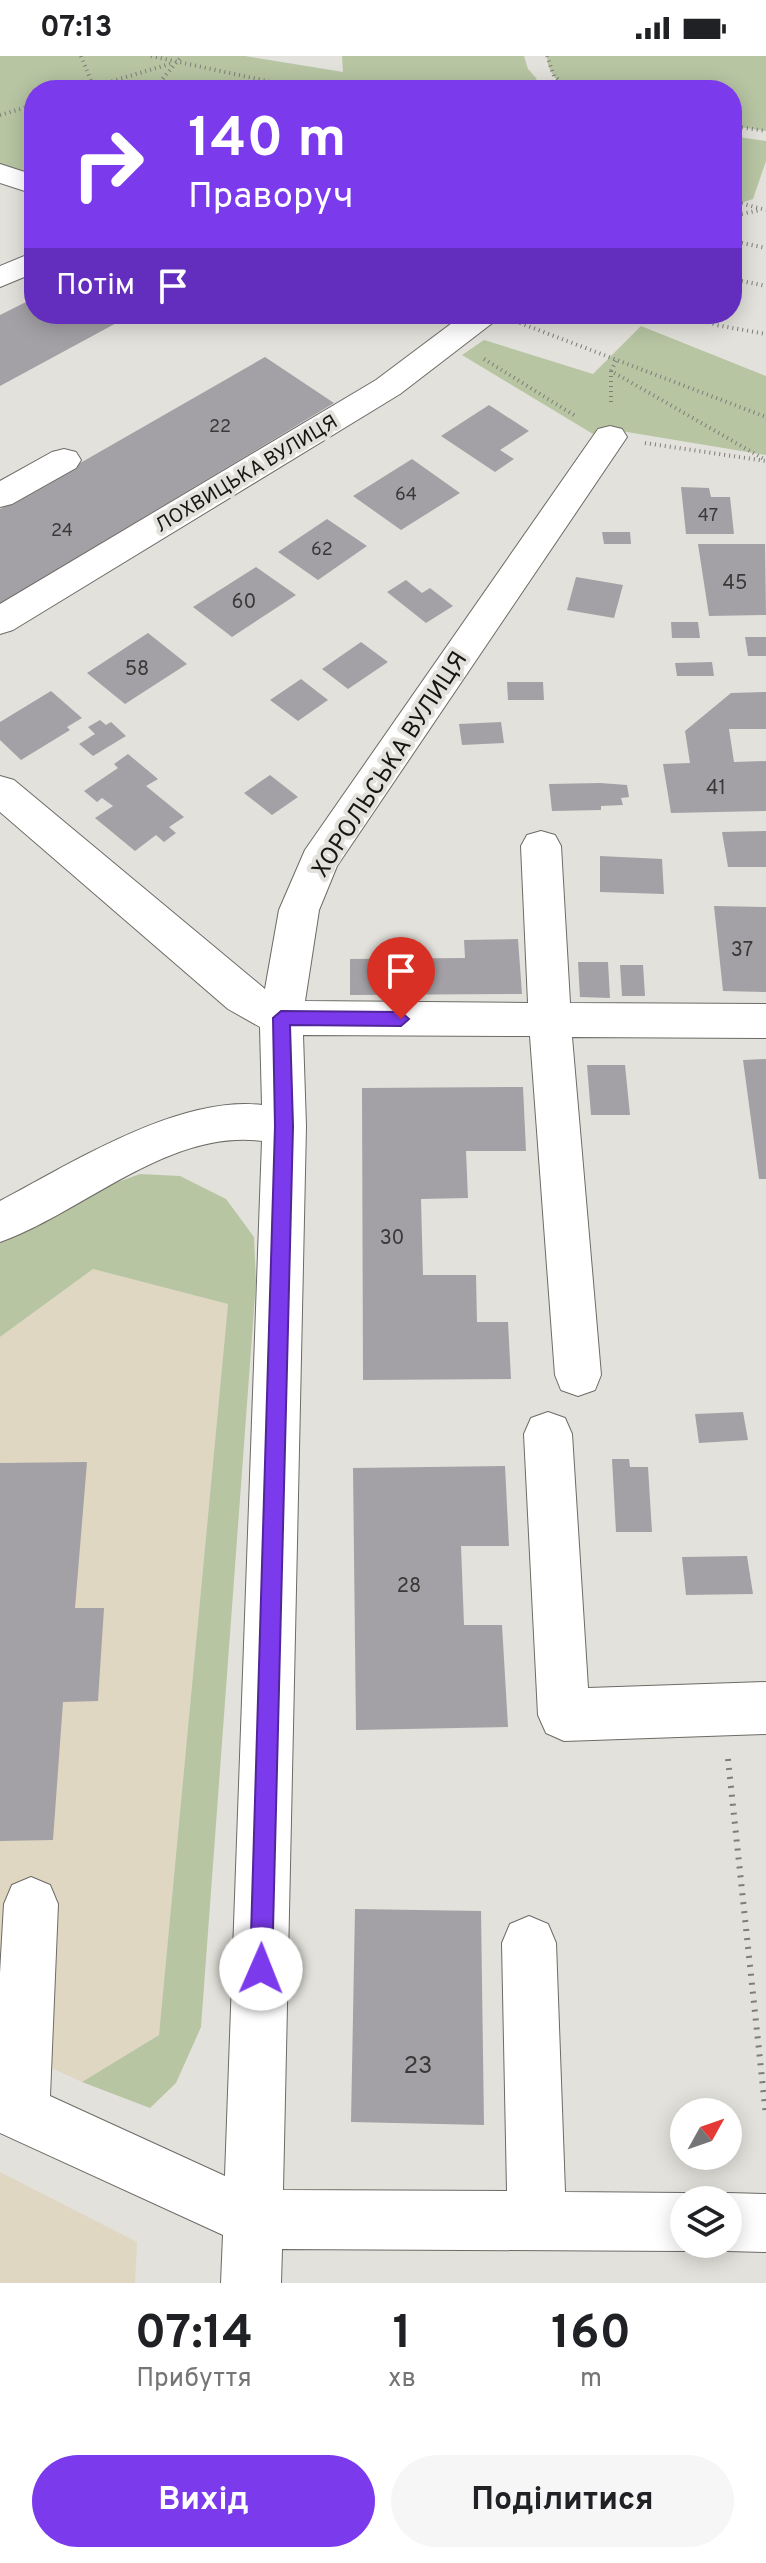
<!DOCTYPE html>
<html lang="uk">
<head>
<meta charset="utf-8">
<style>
  :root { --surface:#fff; --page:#f6f6f6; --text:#202124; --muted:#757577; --accent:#7c3aed }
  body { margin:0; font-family:Overpass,sans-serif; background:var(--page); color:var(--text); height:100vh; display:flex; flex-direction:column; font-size:30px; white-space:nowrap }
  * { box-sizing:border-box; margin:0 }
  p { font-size:26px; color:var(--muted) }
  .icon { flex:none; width:44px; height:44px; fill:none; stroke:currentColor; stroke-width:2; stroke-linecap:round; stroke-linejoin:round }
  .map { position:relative; height:2227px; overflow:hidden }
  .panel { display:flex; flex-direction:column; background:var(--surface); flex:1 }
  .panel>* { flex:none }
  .top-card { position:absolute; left:24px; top:24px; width:718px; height:244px; border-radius:32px; box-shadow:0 4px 20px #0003; background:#7c3aed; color:#fff; overflow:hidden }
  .needle { width:52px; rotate:50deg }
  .fabs { position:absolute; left:670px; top:2042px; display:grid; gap:16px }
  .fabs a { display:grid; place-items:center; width:72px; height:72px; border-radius:50%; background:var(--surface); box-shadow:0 4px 20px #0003; font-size:40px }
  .pin { position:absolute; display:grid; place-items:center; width:68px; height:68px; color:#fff; margin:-82px -34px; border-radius:50% 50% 50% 0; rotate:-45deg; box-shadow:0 0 8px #0007 }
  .pin .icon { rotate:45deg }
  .me { position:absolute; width:88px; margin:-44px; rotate:1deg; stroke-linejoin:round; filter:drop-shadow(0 0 6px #0008) }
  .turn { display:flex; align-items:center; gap:28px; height:168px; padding:0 32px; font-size:36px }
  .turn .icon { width:104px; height:104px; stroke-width:2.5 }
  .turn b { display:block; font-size:56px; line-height:68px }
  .then { display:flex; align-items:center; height:76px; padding:0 32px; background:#0003; gap:16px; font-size:30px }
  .eta { display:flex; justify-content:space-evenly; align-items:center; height:136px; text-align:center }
  .eta b { font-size:48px; font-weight:700; line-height:56px }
  .primary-button { display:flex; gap:16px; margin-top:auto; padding:16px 32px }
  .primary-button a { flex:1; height:92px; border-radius:48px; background:var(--accent); color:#fff; font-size:32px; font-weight:700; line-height:92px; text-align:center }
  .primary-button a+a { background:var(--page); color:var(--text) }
  .status { display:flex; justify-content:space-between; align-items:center; height:56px; padding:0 40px; background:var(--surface); direction:ltr }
  .status svg { height:22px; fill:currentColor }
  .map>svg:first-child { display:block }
  .education { fill:#dfd7c2 }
  .green { fill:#b7c5a3 }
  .building { fill:#a4a1a6 }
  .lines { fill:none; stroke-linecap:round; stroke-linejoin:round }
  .minor-casing { stroke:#6d6b66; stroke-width:2 }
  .path-far1 { stroke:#7e7d79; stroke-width:4; stroke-dasharray:1 4; stroke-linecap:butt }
  .path { stroke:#7e7d79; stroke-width:6; stroke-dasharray:2 7; stroke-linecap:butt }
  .minor { fill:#fff; fill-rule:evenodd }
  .route { fill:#7c3aed; stroke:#51269a; stroke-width:2 }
  .labels { text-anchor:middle; stroke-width:8; stroke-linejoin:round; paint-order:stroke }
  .far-number-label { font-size:18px; fill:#3a3938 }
  .far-street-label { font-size:20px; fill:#171614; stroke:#e3e1db }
  .number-label { font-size:20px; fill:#3a3938 }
  .street-label { font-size:24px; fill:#171614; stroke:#e3e1db }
  .near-number-label { font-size:24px; fill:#3a3938 }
</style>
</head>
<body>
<div class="status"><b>07:13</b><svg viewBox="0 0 49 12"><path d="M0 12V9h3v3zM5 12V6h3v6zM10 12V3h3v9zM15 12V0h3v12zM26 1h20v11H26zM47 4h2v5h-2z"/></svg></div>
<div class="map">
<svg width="766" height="2227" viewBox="0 0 766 2227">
  <rect width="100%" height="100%" fill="#e3e1db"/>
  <path class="education" d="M93,1213L228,1248L159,1979L82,2026L0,1989V1281Z
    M0,2116L137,2186L135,2227H0Z"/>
  <path class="green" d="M0,0H245L343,16L342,0H524L528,13L537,23L517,34H34V122L0,110Z
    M547,0H766V75L732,70V34H570C558,28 547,15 547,0Z
    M732,80L766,85V105L753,143L732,150Z
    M641,270L766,320V399L615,374L598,381L462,299L484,284L593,318Z
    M140,1118L180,1120L226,1143L254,1181L256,1226L201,1971L176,2027L150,2052L82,2026L159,1979L228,1248L93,1213L0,1281V1186L99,1133Z"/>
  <path class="building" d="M34,242V258H133L0,330V259Z
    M265,301L334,347L0,548V453Z
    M489,349L529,375L500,394L514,403L495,416L441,380Z
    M412,403L460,437L401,474L353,440Z
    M681,431L709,432L711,441H730L734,478H686Z
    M327,463L367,490L318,524L278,496Z
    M602,476H630L631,488H604Z
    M698,488H765L766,559L709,560Z
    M256,511L296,539L232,581L193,551Z
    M576,521L623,529L614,562L567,554Z
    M406,524L422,537L430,532L453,550L426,567L387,536Z
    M671,566H698L700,582H672Z
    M148,577L187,608L125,648L87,617Z
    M745,581H766V600H748Z
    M361,586L388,606L348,633L322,613Z
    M712,606L714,620H677L675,607Z
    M301,623L328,644L298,665L270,644Z
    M507,626H543L544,644H508Z
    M51,635L82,662L67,671L70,674L21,704L0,684V666Z
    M766,636V673H729L734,706L766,705V755L671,757L663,708L690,707L685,675L731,637Z
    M100,664L106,669L111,666L126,680L93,700L79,688L95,678L88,671Z
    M501,666L504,687L462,689L459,668Z
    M128,698L158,723L146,730L184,761L169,771L176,777L164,786L156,779L135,795L95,762L113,750L102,742L97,746L84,735L118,712L114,708Z
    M270,719L298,741L272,759L244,737Z
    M600,727L627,729L629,741L621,742L623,749L601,750V754L552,755L549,728Z
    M766,775V811H728L722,776Z
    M600,800L662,803L664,838L600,836Z
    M714,850L766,851V936L723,935Z
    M518,883L522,938L350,939V903L465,902L464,884Z
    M578,906H608L610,942L580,941Z
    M620,909H643L645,940H622Z
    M766,1003V1123H759L743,1004Z
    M587,1009H625L630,1059H591Z
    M523,1031L526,1095H466L468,1142L421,1143L423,1219H476L477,1266H508L511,1323L363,1324L362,1032Z
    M743,1356L748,1384L699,1387L695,1358Z
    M612,1403H629L630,1411H648L652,1476H616Z
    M87,1406L75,1552H104L98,1645L63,1646L53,1784L0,1785V1407Z
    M505,1410L509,1490H461L464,1569H502L508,1671L356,1674L353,1412Z
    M747,1500L753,1538L686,1539L682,1501Z
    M355,1853L481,1855L484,2069L351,2066Z"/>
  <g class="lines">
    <g class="minor-casing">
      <path id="minor" d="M0,108L34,119V138L0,127Z
        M34,196V217L0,231V210Z
        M464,258H500L495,265L400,338L13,574L0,578V548L376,324Z
        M610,370L622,373L627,381L337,810L319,854L305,945L528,947L521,790L527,779L541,775L555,779L561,790L570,947L766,948V982L572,981L601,1319L595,1334L578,1340L561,1334L555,1319L530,980L303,979L306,1070L283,2134L507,2135L502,1887L510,1868L529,1860L548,1868L556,1887L565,2136L684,2137L702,2144H684V2188H702L684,2195L282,2193L281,2227H221L223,2179L0,2077V1917L4,1848L12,1829L31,1821L50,1829L58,1848L50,2040L225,2120L262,1085C168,1073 84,1156 0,1186V1145C72,1107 179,1039 262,1049L260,971L228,953L0,756V720L14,724L265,933L279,854L305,794L598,373Z
        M64,393L76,396L81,404L76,412L12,448L0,451V425L52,396Z
        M548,1356L565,1362L572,1378L588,1632L766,1626V1678L564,1685L546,1677L538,1659L524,1378L531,1362Z
        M728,2137L766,2138V2196L728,2195L710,2188H728V2144H710Z"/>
    </g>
    <path class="path-far1" d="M81,0L94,32
      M151,0L308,34
      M547,0L554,20L570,34
      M83,34L173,7
      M153,34L182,0
      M0,59L34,49
      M732,70L766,75
      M732,145L766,154
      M732,160L760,154
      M732,185L766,192
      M732,223L766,230
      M704,258V263L716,269L766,278
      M520,267L766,361
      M484,303L577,361
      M616,305L611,315L764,403
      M611,315V348
      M645,387L766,405"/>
    <path class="path" d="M728,1703L766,2060"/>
    <use href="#minor" class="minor"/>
  </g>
  <path class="route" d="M281,955L401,956L409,963L401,970L290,969L293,1070L272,1913L269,1921L261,1924L253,1921L250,1913L275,1070L273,962Z"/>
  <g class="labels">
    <g class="far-number-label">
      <text x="220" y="376">22</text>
      <text x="406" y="444">64</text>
      <text x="708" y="465">47</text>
      <text x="62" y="480">24</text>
      <text x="322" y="499">62</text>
    </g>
    <g class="far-street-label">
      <text transform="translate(246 417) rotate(-31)" y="7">ЛОХВИЦЬКА ВУЛИЦЯ</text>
    </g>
    <g class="number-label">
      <text x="735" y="533">45</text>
      <text x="244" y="552">60</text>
      <text x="137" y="619">58</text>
      <text x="716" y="738">41</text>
      <text x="742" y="900">37</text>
      <text x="392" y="1188">30</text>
      <text x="409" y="1536">28</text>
    </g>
    <g class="street-label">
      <text transform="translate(389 708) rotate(-57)" y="8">ХОРОЛЬСЬКА ВУЛИЦЯ</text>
    </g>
    <g class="near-number-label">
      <text x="418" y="2017">23</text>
    </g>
  </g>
</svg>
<div class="fabs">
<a><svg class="needle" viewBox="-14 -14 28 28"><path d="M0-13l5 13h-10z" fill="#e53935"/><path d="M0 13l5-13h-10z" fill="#757577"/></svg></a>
<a><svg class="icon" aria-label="layers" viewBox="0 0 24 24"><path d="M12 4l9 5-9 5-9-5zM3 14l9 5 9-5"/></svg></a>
</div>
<div class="pin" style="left:401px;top:963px;background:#d93025"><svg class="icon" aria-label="arrive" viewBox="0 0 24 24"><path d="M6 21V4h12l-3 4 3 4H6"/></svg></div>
<svg class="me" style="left:261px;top:1913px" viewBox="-20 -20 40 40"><circle r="19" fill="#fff"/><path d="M0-13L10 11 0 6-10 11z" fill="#7c3aed"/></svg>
<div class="top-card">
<div class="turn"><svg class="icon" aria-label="right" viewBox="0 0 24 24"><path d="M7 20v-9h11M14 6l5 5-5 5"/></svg><div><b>140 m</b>Праворуч</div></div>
<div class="then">Потім<svg class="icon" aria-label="arrive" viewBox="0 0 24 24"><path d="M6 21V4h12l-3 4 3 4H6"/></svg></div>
</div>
</div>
<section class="panel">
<div class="eta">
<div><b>07:14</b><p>Прибуття</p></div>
<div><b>1</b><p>хв</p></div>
<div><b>160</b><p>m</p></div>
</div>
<div class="primary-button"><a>Вихід</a><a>Поділитися</a></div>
</section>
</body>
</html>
